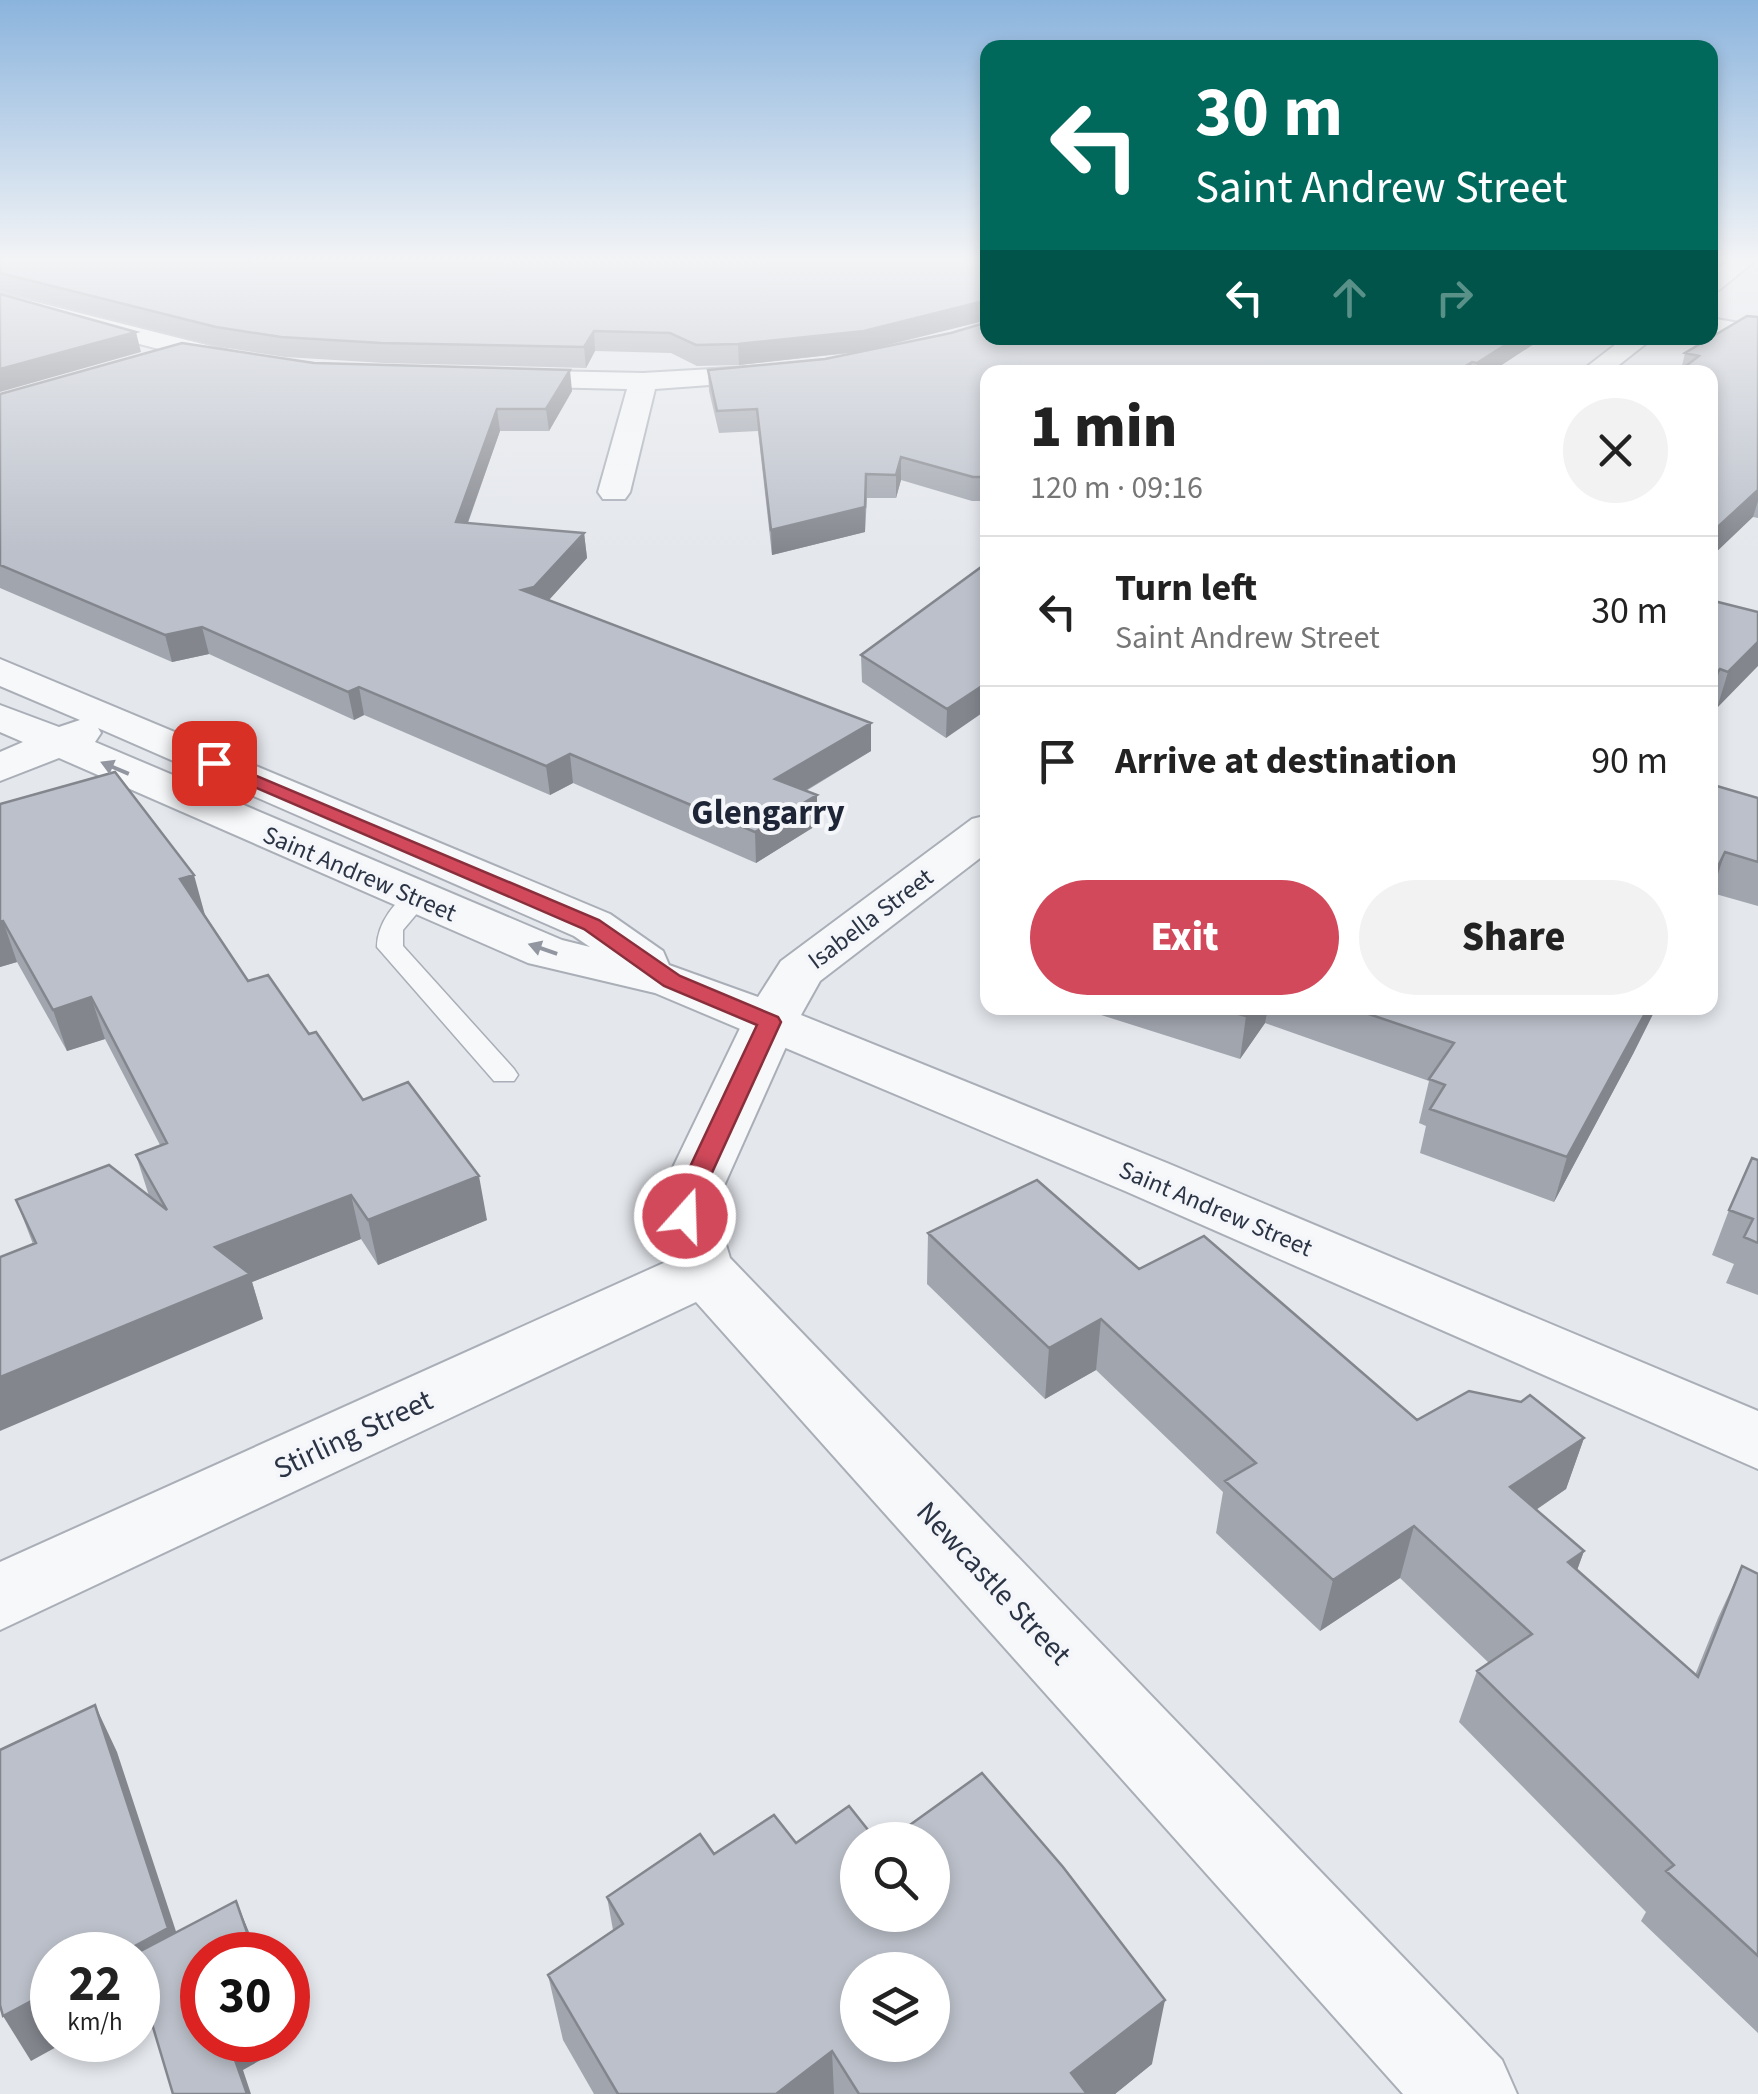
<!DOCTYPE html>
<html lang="en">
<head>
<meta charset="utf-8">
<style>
  :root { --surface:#fff; --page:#f2f2f2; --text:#222; --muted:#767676; --line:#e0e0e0; --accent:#d1495b }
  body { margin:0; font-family:"Source Sans 3",sans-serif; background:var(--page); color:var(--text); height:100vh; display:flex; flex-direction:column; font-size:38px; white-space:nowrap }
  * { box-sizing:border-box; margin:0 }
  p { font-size:32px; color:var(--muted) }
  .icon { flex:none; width:55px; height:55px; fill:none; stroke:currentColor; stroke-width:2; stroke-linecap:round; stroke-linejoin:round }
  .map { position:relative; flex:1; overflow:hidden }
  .sheet { position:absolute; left:980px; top:365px; width:738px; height:650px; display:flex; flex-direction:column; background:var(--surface); border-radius:20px; box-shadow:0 5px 15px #0003 }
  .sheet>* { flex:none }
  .top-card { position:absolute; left:980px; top:40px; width:738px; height:305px; border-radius:20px; box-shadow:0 5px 15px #0003; background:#00695c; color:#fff; overflow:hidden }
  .fabs { position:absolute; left:840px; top:1822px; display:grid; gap:20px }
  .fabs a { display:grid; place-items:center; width:110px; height:110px; border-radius:50%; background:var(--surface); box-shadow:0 5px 15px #0003; font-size:50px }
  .speed { position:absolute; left:30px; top:1932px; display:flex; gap:20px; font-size:50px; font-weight:700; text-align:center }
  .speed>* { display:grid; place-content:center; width:130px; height:130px; border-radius:50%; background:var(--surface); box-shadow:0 5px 15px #0003; line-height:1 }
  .speed small { font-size:25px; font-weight:400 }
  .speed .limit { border:15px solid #d22; background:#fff; color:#111 }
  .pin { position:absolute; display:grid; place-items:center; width:85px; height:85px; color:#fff; margin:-42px; border-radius:20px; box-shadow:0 5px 15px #0006 }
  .me { position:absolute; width:110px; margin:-55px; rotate:20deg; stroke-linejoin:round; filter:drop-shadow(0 0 8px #0008) }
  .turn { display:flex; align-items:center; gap:35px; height:210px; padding:0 50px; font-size:45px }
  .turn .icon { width:130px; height:130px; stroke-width:2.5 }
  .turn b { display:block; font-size:70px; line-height:85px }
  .lanes { display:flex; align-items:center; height:95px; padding:0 50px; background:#0003; justify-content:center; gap:50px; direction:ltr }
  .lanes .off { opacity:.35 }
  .round { display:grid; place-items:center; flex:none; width:105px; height:105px; border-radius:52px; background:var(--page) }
  .overview { display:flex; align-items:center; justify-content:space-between; height:170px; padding:0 50px }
  h1 { font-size:60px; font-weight:800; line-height:75px }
  .primary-button { display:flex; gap:20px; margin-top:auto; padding:20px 50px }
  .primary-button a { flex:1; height:115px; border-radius:60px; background:var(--accent); color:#fff; font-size:40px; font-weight:800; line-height:115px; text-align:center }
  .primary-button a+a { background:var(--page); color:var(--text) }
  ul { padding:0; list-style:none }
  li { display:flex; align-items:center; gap:30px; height:150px; padding:0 50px; border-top:2px solid var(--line) }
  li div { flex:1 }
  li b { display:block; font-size:38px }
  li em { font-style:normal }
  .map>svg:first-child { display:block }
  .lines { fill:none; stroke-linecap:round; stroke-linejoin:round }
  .service-casing { stroke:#a9aeb7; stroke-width:3 }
  .minor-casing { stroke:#a9aeb7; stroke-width:4 }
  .tertiary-casing { stroke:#a9aeb7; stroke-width:4 }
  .service { fill:#f7f8fa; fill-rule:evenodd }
  .minor { fill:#f7f8fa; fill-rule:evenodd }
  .tertiary { fill:#f7f8fa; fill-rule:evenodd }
  .wall { fill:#a1a5ae }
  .shaded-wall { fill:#83868d }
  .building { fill:#bbc0ca; stroke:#83868d; stroke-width:2.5; fill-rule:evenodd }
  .oneway { fill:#9196a0 }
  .route { fill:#d1495b; stroke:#882f3b; stroke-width:2.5 }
  .labels { text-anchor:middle; stroke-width:8; stroke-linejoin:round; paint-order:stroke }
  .street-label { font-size:25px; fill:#2b3445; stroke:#f4f6f9 }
  .near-street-label { font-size:30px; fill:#2b3445; stroke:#f4f6f9 }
  .district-label { font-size:35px; font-weight:bold; fill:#1d2536; stroke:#f4f6f9 }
</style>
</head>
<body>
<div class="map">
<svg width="1758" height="2094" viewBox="0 0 1758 2094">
  <rect width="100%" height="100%" fill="#e4e7ec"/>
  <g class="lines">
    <g class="service-casing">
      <path id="service" d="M418,891L430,898L403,930V946L514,1069L518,1075L514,1081H494L377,947C377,925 395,896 418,891Z"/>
    </g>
    <g class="minor-casing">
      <path id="minor" d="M0,293L254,357L258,363L244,371L0,308Z
        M1710,318L1758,326V342L1710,334Z
        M783,365L793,367L797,373L793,379L655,389L630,492L625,499H603L598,492L627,389L494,386L480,378L494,370L643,373Z
        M770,1006L789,1011L797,1022L723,1188L719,1221L730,1258L1502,2060L1517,2094H1403L696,1302L0,1630V1562L668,1261L657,1221L663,1188L743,1022L751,1011Z"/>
    </g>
    <g class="tertiary-casing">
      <path id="tertiary" d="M1730,260H1756L1719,290L1710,292V274Z
        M1624,338H1653L1610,372H1580Z
        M0,659L610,914L663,951L669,965L758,997L781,961L972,819L988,815V852L820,981L801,1015L1167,1163L1758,1411V1469L1125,1191L655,993L528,963L59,758L0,781V752L23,742L0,732V705L59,727L80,720L0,686ZM98,728L574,936L590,947L562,940L95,742L101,733Z"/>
    </g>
    <use href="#service" class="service"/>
    <use href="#minor" class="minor"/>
    <use href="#tertiary" class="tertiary"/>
  </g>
  <path class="wall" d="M0,260L871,349L1543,338L1491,372H988V501H972L901,480L896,498H867L865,532L772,555L758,431L719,433L709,391L708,370L825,359L860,352L739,365L697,366L671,353L595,351L586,368L384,363L285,357L221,347L0,291Z
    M1758,317V518L1753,517L1681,370L1685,353Z
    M314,363L572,391L549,431H500L468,523L584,533L587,558L549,600L871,751L806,791L817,795V825L756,863L573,783L550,795L364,715L354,720L209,654L172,662L0,588V394Z
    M988,562L946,738L862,682L861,655Z
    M1710,600L1758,612L1717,708L1710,706Z
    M1710,784L1758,798V906L1712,893Z
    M0,804L205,915L248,981L309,1034L363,1100L487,1220L378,1265L361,1239L252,1282L263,1319L33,1244L16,1200L149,1196L136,1155L160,1145L105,1039L67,1051L17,962L0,967Z
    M1079,1008H1656L1633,1054L1554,1202L1420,1153L1426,1126L1419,1123L1429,1081L1265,1023L1240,1059Z
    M1758,1160V1295L1726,1283L1734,1264L1712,1255L1729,1210Z
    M928,1233L1139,1269L1417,1420L1584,1438L1566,1489L1536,1510L1584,1551L1577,1570L1695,1675L1718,1618L1742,1566L1758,1574V2033L1641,1921L1646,1912L1459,1722L1477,1671L1489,1663L1400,1578L1320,1631L1216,1533L1223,1492L1096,1370L1045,1399L927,1284Z
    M858,1840L1152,2064L1115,2094H594L563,2040L548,1975L613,1930L607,1897L714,1854L796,1843Z"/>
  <path class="shaded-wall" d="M988,300V320L864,351L739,365L738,344Z
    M594,331L595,351L586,368L584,347Z
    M136,332L141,352L0,392V369Z
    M1516,338H1543L1491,372H1476L1477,363Z
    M1472,362L1470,372H1456Z
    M570,370L572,391L549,431L546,409Z
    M497,409L500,431L459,547L456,522Z
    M901,457V480L896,498V475Z
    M866,474L865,532L772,555L771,530Z
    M1758,490V501L1753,517L1710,558V534Z
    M584,533L587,558L537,613L522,590Z
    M202,627L209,654L172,662L165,635Z
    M1758,642V666L1717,708L1728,672Z
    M1720,669L1710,702V682Z
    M988,682V709L946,738L947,709Z
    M359,687L364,715L354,720L348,692Z
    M871,723V751L776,808L775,779Z
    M570,754L573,783L550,795L546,766Z
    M817,795V825L756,863L755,832Z
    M1725,852L1712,893L1710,897V883Z
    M194,875L205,915L180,879Z
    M3,921L17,962L0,967V922Z
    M91,997L105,1039L67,1051L53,1010Z
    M1252,1008H1268L1265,1023L1240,1059L1246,1016Z
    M1648,1008H1656L1633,1054L1554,1202L1567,1157Z
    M479,1176L487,1220L378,1265L368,1220Z
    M351,1195L361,1239L252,1282L263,1319L0,1431V1377L215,1247Z
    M1101,1319L1096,1370L1045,1399L1049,1348Z
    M1584,1438L1566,1489L1493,1539L1510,1487Z
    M1414,1526L1400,1578L1320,1631L1333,1580Z
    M1584,1551L1565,1603L1568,1562Z
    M95,1705L117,1752L190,1974L138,2003V1955H118Z
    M236,1901L254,1944L258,1955H255Z
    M52,1990V2040H69L31,2061L3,2016Z
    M1165,2000L1152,2064L1115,2094H1068L1071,2073Z
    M228,2040H288L289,2044L243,2070L251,2094H247Z
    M832,2051L834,2094H776Z"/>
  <path class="building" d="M0,260H988V300L864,331L738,344L696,345L670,333L594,331L584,347L381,343L281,337L216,327L0,273Z
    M0,294L136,332L0,369Z
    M1747,316L1758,317V490L1710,534V372H1678L1699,356L1685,353Z
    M988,322V338H1516L1477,363L1472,362L1456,372H988V477H973L901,457L896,475L866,474L865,507L771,530L757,409L717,411L708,370L825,359L951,333Z
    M182,343L314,363L570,370L546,409H497L456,522L584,533L534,587L522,590L871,723L775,779L817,795L755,832L570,754L546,766L359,687L348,692L202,627L165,635L0,565V394Z
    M988,562V682L947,709L861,655Z
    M1710,600L1758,612V642L1728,672L1720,669L1710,682Z
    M115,772L194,875L180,879L248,981L268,975L309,1034L316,1032L363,1100L408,1082L479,1176L368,1220L351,1195L215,1247L250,1274L0,1377V1257L36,1243L16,1200L109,1165L167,1210L136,1155L167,1143L91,997L53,1010L3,921L0,922V804Z
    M1710,784L1758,798V862L1725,852L1710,883Z
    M1218,1008H1252L1246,1016Z
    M1351,1008H1648L1567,1157L1430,1109L1445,1085L1429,1079L1454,1043Z
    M1752,1158L1758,1160V1243L1744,1237L1753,1219L1729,1210Z
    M1037,1180L1139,1269L1204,1236L1417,1420L1469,1391L1521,1402L1530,1395L1584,1438L1510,1487L1584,1551L1568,1562L1698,1677L1742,1566L1758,1574V1956L1666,1871L1674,1865L1477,1671L1532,1634L1414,1526L1333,1580L1225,1481L1256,1463L1101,1319L1049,1348L928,1233Z
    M95,1705L168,1928L118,1955H52V1990L3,2016L0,2005V1750Z
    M982,1773L1063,1867L1165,2000L1071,2073L1087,2094H859L832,2051L776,2094H618L548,1975L623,1924L607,1897L700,1834L714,1854L774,1815L796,1843L849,1806L876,1840H858V1915H932V1840H889ZM858,1970H932V2045H858Z
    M236,1901L255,1955H202V2040H228L247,2094H173L138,1977V1955H133Z"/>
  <defs><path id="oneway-solid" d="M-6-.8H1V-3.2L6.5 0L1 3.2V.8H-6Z" transform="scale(2.5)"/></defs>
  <g class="oneway">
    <use href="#oneway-solid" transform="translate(115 768) rotate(-157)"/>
    <use href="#oneway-solid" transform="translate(543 949) rotate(-161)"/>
  </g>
  <linearGradient id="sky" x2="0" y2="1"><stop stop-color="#8bb4dd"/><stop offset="0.47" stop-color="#f3f4f6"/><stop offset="1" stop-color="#f3f4f6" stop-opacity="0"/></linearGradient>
  <rect width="1758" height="553" fill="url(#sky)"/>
  <path class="route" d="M214,758L599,920L680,976L778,1017L781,1022L705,1188L694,1222L685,1224L672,1216L680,1188L757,1025L664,986L584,929L208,767L205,763Z"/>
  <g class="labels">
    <g class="street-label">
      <text transform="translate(360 873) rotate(23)" y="9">Saint Andrew Street</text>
      <text transform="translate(870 918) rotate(-37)" y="9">Isabella Street</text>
      <text transform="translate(1216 1208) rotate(23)" y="9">Saint Andrew Street</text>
    </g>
    <g class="near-street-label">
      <text transform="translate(353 1434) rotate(-25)" y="10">Stirling Street</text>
      <text transform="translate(994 1583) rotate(47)" y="10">Newcastle Street</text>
    </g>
    <g class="district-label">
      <text x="768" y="824">Glengarry</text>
    </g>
  </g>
</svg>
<div class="fabs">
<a><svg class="icon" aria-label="search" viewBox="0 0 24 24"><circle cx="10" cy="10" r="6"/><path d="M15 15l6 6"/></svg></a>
<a><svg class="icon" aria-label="layers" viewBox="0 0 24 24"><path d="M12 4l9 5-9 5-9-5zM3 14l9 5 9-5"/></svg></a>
</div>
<div class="speed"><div>22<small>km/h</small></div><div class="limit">30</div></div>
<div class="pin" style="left:214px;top:763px;background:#d93025"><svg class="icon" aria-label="arrive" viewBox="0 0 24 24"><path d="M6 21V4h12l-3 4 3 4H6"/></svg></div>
<svg class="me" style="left:685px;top:1216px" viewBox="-20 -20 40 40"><circle r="17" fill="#d1495b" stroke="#fff" stroke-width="3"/><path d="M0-11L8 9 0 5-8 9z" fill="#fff"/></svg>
<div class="top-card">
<div class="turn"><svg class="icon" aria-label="left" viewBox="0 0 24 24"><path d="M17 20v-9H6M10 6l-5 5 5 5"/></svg><div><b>30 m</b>Saint Andrew Street</div></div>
<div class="lanes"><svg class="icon" aria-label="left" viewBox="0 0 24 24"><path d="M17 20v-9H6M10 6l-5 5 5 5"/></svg><svg class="icon off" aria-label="ahead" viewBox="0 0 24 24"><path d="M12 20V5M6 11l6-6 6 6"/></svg><svg class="icon off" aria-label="right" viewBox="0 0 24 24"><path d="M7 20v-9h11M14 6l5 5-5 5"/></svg></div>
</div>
<section class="sheet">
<div class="overview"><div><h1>1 min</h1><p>120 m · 09:16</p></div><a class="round"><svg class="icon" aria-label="close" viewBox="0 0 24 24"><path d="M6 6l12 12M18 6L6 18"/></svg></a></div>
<ul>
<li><svg class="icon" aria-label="left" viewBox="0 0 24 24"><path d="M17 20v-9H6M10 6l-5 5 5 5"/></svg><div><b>Turn left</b><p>Saint Andrew Street</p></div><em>30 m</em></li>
<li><svg class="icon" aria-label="arrive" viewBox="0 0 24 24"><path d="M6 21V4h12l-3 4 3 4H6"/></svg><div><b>Arrive at destination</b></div><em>90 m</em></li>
</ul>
<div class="primary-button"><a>Exit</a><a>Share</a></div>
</section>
</div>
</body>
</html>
